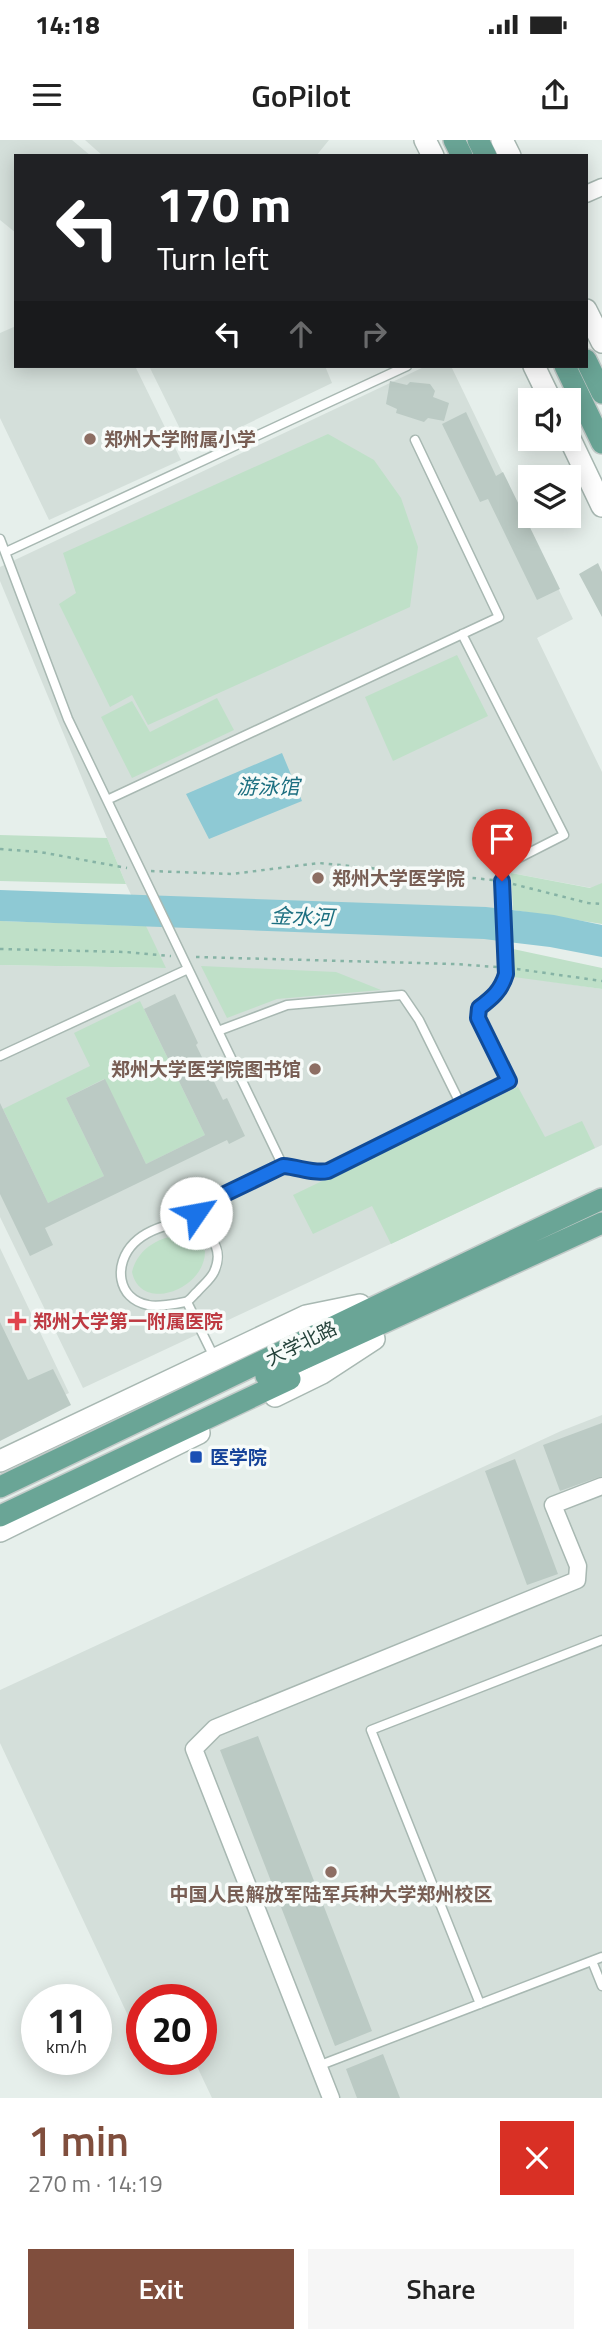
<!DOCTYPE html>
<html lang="en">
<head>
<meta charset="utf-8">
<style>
  :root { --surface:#fff; --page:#f6f6f6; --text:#222; --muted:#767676; --accent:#804e3d }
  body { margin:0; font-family:"Titillium Web","Noto Sans SC",sans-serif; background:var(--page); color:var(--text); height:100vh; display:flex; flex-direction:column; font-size:26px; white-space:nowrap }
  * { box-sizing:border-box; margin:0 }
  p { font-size:23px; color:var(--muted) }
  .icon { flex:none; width:38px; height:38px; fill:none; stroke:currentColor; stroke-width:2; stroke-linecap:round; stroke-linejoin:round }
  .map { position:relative; height:1958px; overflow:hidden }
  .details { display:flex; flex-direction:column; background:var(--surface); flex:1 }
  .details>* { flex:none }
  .top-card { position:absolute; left:14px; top:14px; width:574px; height:214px; border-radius:0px; box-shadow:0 4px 18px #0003; background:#202124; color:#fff; overflow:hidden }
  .buttons { position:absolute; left:518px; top:248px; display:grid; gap:14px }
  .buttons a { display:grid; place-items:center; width:63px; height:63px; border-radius:0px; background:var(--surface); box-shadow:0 4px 18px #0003; font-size:35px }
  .speed { position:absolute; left:21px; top:1844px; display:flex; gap:14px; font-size:35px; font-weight:700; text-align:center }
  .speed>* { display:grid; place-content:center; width:91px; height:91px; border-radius:50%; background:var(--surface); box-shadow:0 4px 18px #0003; line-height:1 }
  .speed small { font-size:18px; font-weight:400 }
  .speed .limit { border:10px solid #d22; background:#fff; color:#111 }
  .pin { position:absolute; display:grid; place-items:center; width:60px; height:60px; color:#fff; margin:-72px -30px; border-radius:50% 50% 50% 0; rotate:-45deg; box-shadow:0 0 7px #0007 }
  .pin .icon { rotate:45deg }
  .me { position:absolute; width:77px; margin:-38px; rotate:57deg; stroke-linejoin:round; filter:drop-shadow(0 0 5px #0008) }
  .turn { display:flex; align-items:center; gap:24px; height:147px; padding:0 28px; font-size:32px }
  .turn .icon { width:91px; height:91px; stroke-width:2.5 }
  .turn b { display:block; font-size:49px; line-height:60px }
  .lanes { display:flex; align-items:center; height:66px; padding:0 28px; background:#0003; justify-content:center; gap:35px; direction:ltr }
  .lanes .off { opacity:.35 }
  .round { display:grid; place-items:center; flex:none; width:74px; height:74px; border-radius:0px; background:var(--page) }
  .overview { display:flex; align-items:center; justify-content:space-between; height:119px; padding:0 28px }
  h1 { font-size:42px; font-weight:600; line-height:52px; color:var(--accent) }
  .action { display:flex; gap:14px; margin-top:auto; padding:14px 28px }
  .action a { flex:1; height:80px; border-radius:0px; background:var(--accent); color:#fff; font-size:28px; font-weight:600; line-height:80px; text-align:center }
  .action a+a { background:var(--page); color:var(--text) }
  .status { display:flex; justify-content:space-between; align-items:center; height:49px; padding:0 35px; background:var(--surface); direction:ltr }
  .status svg { height:19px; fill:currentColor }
  header { display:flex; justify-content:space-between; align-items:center; height:91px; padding:0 28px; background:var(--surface); font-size:32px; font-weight:600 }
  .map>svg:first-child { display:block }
  .built { fill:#d4dfda }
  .green { fill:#bfe0c8 }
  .water { fill:#8ec9d4 }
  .building { fill:#bbcac4 }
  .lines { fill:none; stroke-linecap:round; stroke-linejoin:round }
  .service-casing { stroke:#a8b8b2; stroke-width:11 }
  .minor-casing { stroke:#a8b8b2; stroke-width:19 }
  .tertiary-casing { stroke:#a8b8b2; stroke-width:24 }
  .primary-casing { stroke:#c2cac8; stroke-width:24 }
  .path { stroke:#86b3a5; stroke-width:2.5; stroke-dasharray:3.5 5; stroke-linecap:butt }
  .service { stroke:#fff; stroke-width:8 }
  .minor { stroke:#fff; stroke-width:16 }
  .tertiary { stroke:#fff; stroke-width:21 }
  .primary { stroke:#6aa596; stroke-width:21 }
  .route-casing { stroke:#114b97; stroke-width:18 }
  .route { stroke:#1a73e8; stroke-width:12 }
  .education-dot { fill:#8d6e63; stroke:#f7fbf9; stroke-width:2.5 }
  .health-dot { fill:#e0444e; stroke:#f7fbf9; stroke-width:2.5 }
  .transit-dot { fill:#1a4fb4; stroke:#f7fbf9; stroke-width:2.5 }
  .labels { text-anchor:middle; stroke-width:7; stroke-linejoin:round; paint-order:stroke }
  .education-label { font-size:19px; font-weight:bold; fill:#785e54; stroke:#f7fbf9; text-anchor:start }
  .health-label { font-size:19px; font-weight:bold; fill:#be3a42; stroke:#f7fbf9; text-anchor:start }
  .street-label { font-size:19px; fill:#24423a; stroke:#f7fbf9 }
  .transit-label { font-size:19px; font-weight:bold; fill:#164399; stroke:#f7fbf9; text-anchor:start }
  .water-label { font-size:21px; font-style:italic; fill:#1c6f80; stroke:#f7fbf9 }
</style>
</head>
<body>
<div class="status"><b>14:18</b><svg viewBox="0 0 49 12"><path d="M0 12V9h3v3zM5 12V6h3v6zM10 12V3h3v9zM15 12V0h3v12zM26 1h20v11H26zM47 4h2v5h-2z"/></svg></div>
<header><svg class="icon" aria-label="menu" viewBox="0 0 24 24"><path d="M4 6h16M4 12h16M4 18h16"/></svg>GoPilot<svg class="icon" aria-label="share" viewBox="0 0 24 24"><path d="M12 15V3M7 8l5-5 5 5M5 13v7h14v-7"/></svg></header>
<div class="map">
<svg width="602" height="1958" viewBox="0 0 602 1958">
  <rect width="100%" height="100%" fill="#e6efeb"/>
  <path class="built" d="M0,0H72L91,16H16V93L0,80Z
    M85,0H329L316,16H103Z
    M16,186V226H135L181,320L49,380L0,278V193Z
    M149,226H325L332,243L191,311Z
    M426,226H451L573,479L537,498L602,632V747L597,749L511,733L514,836L602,849V1005L83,1248L0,1077V825L165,828L126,744L0,441V427Z
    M0,1108L69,1253L0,1285Z
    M602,1275V1958H212L194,1920H201V1860H142V1896L138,1897L0,1603V1550L561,1291Z"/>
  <path class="green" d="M328,294L374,320L401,358L418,407L410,467L148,585L132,555L110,567L59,464L76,453L63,413Z
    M457,515L488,576L393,621L365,557Z
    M217,558L234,590L132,638L101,577L132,561L150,592Z
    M0,695L107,698L126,744L0,741Z
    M511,733L590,748L602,743V784L513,770Z
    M0,781L146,786L166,828L0,825Z
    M513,809L602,828V849L514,837Z
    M201,826L336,832L381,850L277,859L227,878Z
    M140,861L205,995L146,1024L104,939L66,958L104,1036L48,1063L3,969L90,926L74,893Z
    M518,947L545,997L582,981L595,1008L391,1104L372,1066L313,1094L293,1055Z
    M186,1095L194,1099L205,1111C206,1149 141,1174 132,1132C138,1107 162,1095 186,1095Z"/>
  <path class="water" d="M282,613L302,661L209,699L186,654Z
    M0,750L486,767L554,775L602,785V817L550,807L484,799L0,781Z"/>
  <path class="building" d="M390,241L407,245L410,242L430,244L435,251L433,257L449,263L444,281L428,278L424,282L396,273L397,269L386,264Z
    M466,272L496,336L503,332L560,449L537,460L488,359L480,362L442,284Z
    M598,423L602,432V477L579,434Z
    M175,854L198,903L196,905L223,960L227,958L245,996L229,1004L227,1000L45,1088L53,1105L30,1116L0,1054V963L48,1063L104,1036L66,958L105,939L146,1024L205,995L144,869Z
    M0,1182L28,1240L53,1229L71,1265L0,1301Z
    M602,1283V1336L560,1351L543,1305Z
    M515,1319L558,1434L527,1445L485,1331Z
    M258,1596L372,1891L335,1906L220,1610Z
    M383,1914L400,1958H357L346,1929Z"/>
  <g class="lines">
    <g class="service-casing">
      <path id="service" d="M0,399L68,579L283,1026
        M6,412L407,226
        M107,660L499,477L415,300
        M218,891L287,865L402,855L419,880L461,965
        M0,916L188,829
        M177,1083C203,1084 227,1104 214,1132C210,1140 203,1145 197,1152C193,1155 190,1161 185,1162C176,1164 157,1167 148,1165C117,1159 113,1124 134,1103C145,1092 162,1086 177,1083Z
        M190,1084L204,1064L283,1026L317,1033L328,1031L509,941L478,878L479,868C492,858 501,851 506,834L502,741L507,724L564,695L462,494
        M187,1162L215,1219
        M592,1821L602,1846
        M480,1864L371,1590L602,1500
        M318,1926L602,1817"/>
    </g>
    <g class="minor-casing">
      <path id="minor" d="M586,54L602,47
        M331,1958L194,1609L215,1588L577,1440L578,1426L553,1365L602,1346"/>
    </g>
    <g class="tertiary-casing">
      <path id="tertiary" d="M425,0L433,16
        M502,0L510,16
        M586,170L602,202
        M534,226L551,261
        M569,297L602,366
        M275,1256L322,1233L374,1199
        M0,1321L306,1176L360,1165
        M0,1391L199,1293"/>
    </g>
    <g class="primary-casing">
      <path id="primary" d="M454,0L462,16
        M478,0L486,16
        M586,220L602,253
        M565,226L602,303
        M266,1236L602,1083
        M0,1347C201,1252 400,1153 602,1059
        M0,1376L290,1239"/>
    </g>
    <path class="path" d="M0,709L40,712L127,728
      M151,731L232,734L319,723L493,740
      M513,744L588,763L602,764
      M0,809L126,812L171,816
      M196,817L455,824L497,827
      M517,829L602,841"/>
    <use href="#service" class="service"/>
    <use href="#minor" class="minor"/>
    <use href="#tertiary" class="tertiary"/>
    <use href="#primary" class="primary"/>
  </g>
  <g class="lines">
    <g class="route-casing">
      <path id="route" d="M196,1073L204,1064L283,1026C299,1027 313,1034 328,1031L509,941L478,878L479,868C492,858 501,851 506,834L502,741"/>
    </g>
    <use href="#route" class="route"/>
  </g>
  <g class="education-dot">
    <circle cx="90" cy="299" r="7"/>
    <circle cx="318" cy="738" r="7"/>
    <circle cx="315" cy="929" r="7"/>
    <circle cx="331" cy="1732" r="7"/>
  </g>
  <path class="health-dot" d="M13.5 1170.5h7v7h7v7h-7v7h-7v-7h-7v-7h7z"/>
  <rect class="transit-dot" x="189" y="1310" width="14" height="14" rx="3.5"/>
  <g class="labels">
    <g class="education-label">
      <text x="104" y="306">郑州大学附属小学</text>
      <text x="332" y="745">郑州大学医学院</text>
      <text x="301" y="936" text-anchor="end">郑州大学医学院图书馆</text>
      <text x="331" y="1761" text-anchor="middle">中国人民解放军陆军兵种大学郑州校区</text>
    </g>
    <g class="health-label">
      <text x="33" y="1188">郑州大学第一附属医院</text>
    </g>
    <g class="street-label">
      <text transform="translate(301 1203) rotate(-26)" y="7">大学北路</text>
    </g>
    <g class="transit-label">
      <text x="210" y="1324">医学院</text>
    </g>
    <g class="water-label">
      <text x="268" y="654">游泳馆</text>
      <text transform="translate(302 777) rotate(2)" y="7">金水河</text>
    </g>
  </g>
</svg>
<div class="buttons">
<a><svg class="icon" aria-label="sound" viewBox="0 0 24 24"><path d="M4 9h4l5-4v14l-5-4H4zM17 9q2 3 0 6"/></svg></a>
<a><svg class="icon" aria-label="layers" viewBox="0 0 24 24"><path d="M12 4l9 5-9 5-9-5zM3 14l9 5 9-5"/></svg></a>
</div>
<div class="speed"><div>11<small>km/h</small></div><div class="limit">20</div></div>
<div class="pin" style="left:502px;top:741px;background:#d93025"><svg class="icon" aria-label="arrive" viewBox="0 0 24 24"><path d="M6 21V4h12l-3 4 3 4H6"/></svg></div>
<svg class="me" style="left:196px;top:1073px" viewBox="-20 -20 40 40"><circle r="19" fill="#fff"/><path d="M0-13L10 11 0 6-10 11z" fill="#1a73e8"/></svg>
<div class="top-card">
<div class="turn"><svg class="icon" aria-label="left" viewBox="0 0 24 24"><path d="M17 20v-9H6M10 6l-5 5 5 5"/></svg><div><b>170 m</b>Turn left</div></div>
<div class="lanes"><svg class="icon" aria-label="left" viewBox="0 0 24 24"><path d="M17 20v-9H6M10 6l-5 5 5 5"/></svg><svg class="icon off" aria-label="ahead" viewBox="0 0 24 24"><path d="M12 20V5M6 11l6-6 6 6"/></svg><svg class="icon off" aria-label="right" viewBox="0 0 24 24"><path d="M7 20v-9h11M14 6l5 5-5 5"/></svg></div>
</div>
</div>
<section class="details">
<div class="overview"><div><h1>1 min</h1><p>270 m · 14:19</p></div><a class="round" style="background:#d93025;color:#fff"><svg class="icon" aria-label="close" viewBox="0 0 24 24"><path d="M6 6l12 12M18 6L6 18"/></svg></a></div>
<div class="action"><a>Exit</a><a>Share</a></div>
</section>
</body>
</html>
